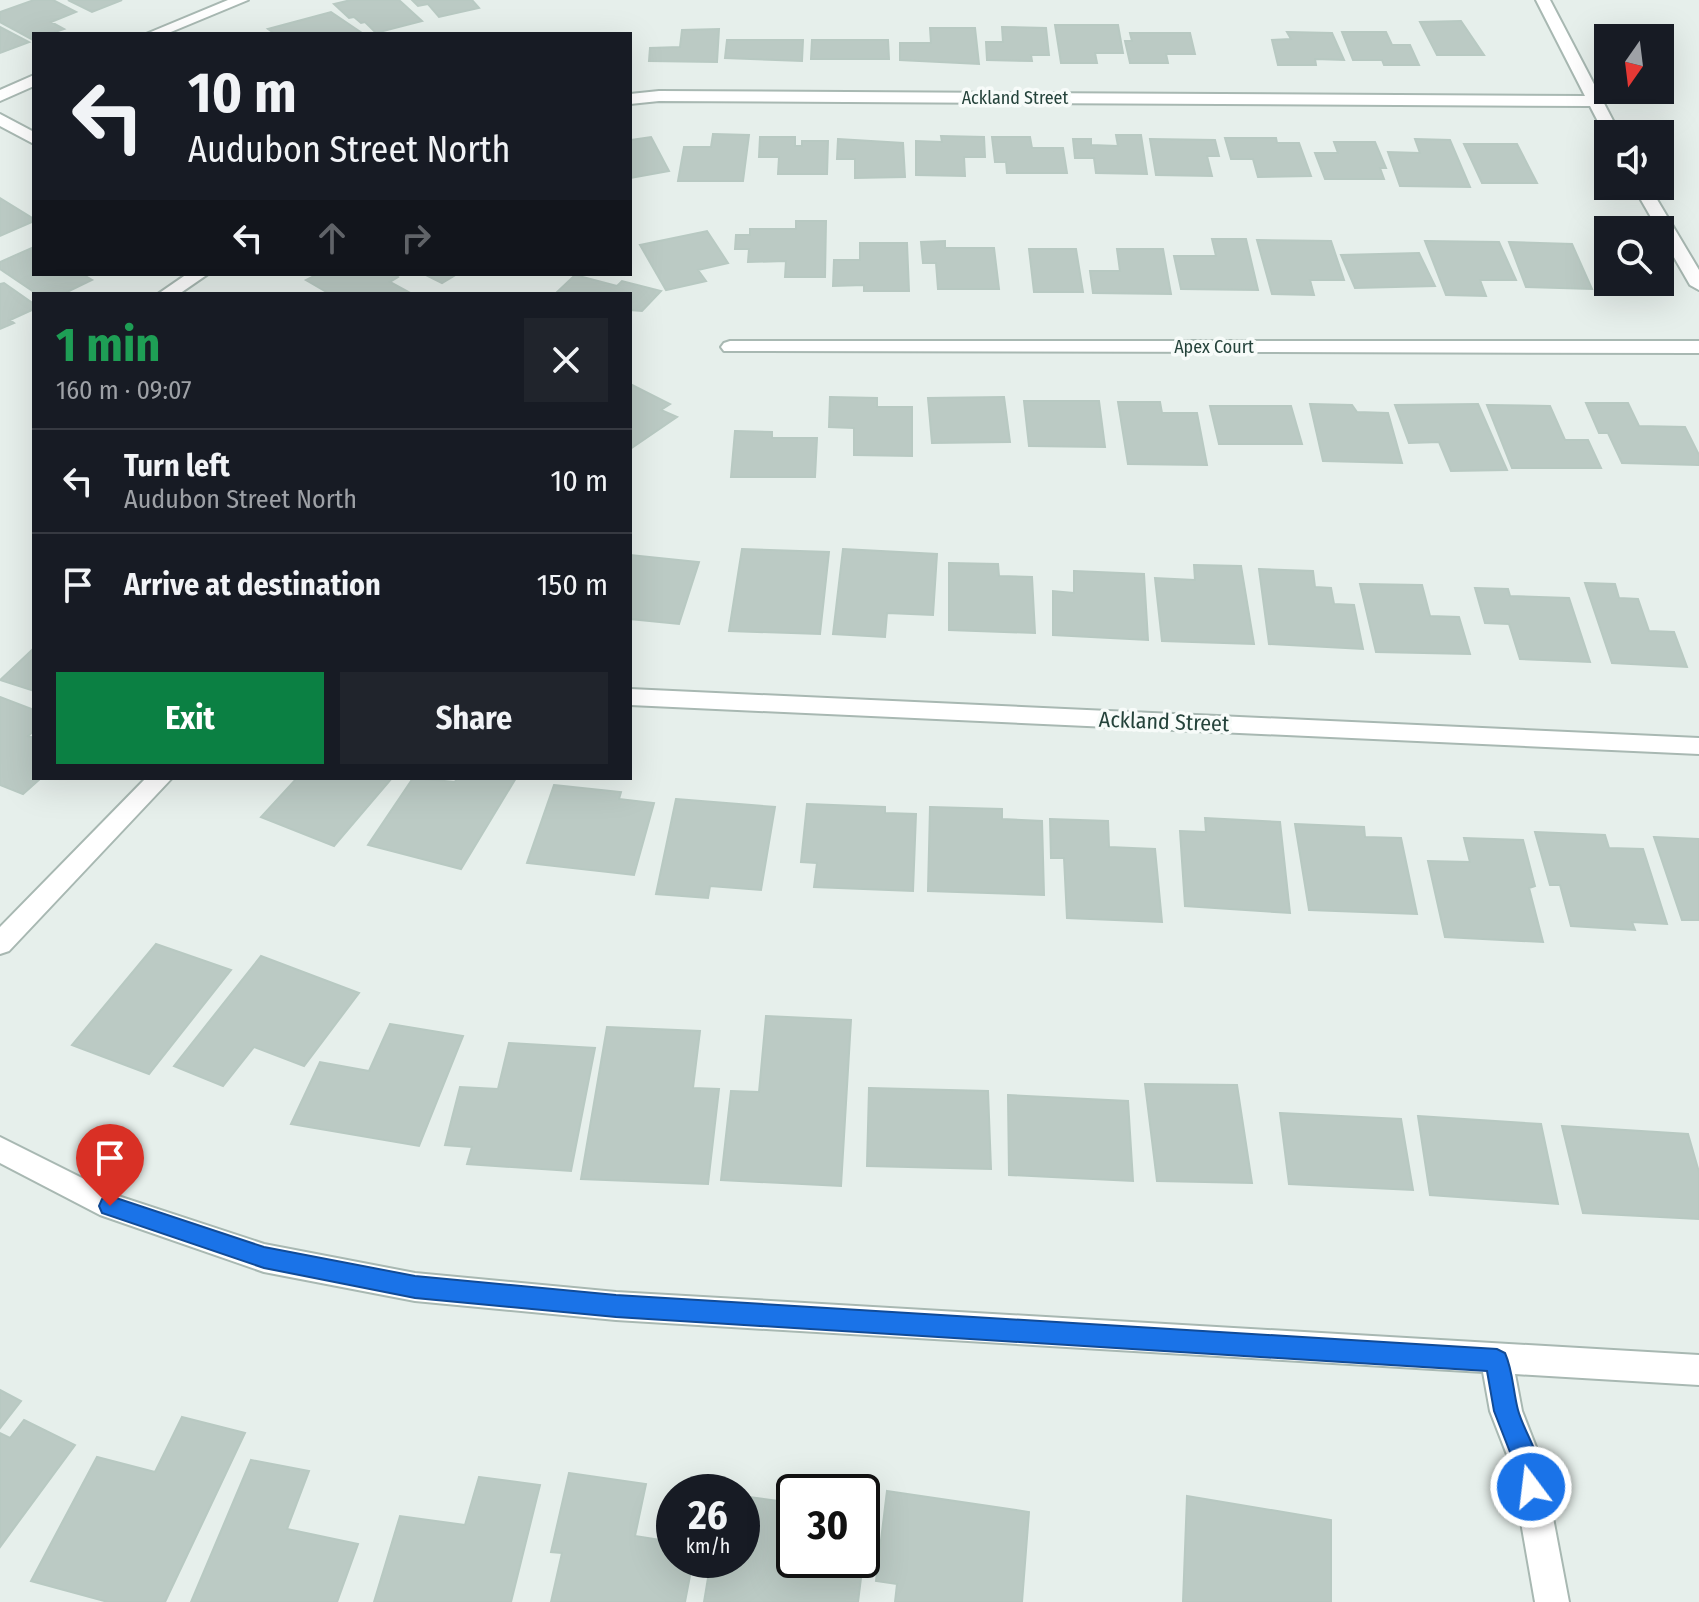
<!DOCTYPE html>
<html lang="en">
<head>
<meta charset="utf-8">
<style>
  :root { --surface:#171b24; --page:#20242c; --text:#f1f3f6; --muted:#9ea1a6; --line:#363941; --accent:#0b8043 }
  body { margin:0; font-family:"Fira Sans Condensed",sans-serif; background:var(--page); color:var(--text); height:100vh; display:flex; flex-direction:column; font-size:30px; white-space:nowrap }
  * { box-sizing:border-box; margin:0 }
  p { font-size:26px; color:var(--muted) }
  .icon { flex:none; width:44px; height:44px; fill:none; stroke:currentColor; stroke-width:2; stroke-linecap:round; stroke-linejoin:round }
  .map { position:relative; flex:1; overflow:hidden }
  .details { position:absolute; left:32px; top:292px; width:600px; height:488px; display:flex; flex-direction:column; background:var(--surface); border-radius:0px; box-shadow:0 8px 32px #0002 }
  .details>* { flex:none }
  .hud { position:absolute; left:32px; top:32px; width:600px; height:244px; border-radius:0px; box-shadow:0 8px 32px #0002; background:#171b24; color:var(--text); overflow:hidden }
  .needle { width:52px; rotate:194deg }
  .tools { position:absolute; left:1594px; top:24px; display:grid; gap:16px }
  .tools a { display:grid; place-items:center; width:80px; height:80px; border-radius:0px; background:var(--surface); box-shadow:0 8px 32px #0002; font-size:40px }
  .speed { position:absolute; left:656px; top:1474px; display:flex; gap:16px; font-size:40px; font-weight:700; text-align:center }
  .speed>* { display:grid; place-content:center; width:104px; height:104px; border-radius:50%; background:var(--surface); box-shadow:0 8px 32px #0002; line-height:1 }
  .speed small { font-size:20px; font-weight:400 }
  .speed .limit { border:4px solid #111; border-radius:12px; background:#fff; color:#111 }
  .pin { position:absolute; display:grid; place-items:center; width:68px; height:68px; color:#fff; margin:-82px -34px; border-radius:50% 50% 50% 0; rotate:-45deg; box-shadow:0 0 8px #0007 }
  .pin .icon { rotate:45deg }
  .me { position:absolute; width:88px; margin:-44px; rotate:345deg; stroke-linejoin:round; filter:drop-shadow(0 0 6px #0008) }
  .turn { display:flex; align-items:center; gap:28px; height:168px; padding:0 24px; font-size:36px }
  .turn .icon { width:104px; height:104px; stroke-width:2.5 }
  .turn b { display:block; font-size:56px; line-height:68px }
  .lanes { display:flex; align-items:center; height:76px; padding:0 24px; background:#0003; justify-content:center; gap:40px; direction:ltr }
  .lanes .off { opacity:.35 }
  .round { display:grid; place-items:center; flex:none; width:84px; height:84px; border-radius:0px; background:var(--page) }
  .headline { display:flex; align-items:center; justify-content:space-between; height:136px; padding:0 24px }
  h1 { font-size:48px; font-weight:700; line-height:60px; color:#1e9e55 }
  .action { display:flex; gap:16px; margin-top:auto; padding:16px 24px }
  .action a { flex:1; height:92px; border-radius:0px; background:var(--accent); color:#fff; font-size:32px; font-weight:700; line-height:92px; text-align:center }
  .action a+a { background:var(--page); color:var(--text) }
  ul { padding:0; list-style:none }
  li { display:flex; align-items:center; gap:24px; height:104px; padding:0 24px; border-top:2px solid var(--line) }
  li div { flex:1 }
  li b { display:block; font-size:30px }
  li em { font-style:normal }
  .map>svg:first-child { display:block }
  .building { fill:#bbcac4; stroke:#b8c9c2; stroke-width:2 }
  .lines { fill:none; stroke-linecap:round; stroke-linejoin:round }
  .minor-casing { stroke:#a8b8b2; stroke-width:4 }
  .minor { fill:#fff; fill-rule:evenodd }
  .route { fill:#1a73e8; stroke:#114b97; stroke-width:2 }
  .labels { text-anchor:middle; stroke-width:7; stroke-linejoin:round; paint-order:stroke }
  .far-street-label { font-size:18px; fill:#24423a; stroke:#f7fbf9 }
  .street-label { font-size:22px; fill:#24423a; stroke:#f7fbf9 }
</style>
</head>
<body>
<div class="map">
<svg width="1699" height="1602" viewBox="0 0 1699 1602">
  <rect width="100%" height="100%" fill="#e6efeb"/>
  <path class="building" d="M34,0H53L76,12L51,22L64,29L49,34H34L33,40L0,22V12Z
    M68,0H122L92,12Z
    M351,0H399L422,21L376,33L365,22L361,23L354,17L349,18L334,4Z
    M412,0H472L479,8L439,17L428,4L418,6Z
    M331,12L362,33L275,34L268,29Z
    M1461,21L1484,55H1437L1420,22Z
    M1055,25H1118L1123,53H1095L1097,63H1061Z
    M0,27L29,42L0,53Z
    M1002,27L1046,28L1049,55H1031L1032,61L987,60L986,42H1003Z
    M930,28H975L979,64L900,60V43H931Z
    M719,29L717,62L649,61L650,48L680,47L682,30Z
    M1287,32L1332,33L1344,60L1315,59L1316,65H1278L1272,40L1291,39Z
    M1342,32H1386L1392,45H1410L1419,65H1384L1382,60H1353Z
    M1130,33H1190L1195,54H1166L1168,63H1130L1125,41H1132Z
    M727,40H803L802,61L725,58Z
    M812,40H888L889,59H811Z
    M713,134L749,135L743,181H678L684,147H711Z
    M1116,135H1141L1147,174L1096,173L1094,158H1075L1073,139H1091V145L1118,146Z
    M941,136L984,137L985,157H964L965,176L916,175V141L942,142Z
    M651,137L669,171L630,178V140Z
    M760,137H795V146H802V141H828L827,174H778L779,157H759Z
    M992,137H1030L1032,148H1063L1067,173H1007L1006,162H995Z
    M1225,138H1276L1277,143H1299L1311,176L1258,177L1253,159H1231Z
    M838,139L903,143L905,177L855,178V159H837Z
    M1150,139L1215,140L1219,156H1207L1212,176L1156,175Z
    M1415,139L1450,140L1470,187L1400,186L1388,152L1420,153Z
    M1334,142H1375L1386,168H1380L1384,179H1325L1315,153H1338Z
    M1464,144H1517L1537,183H1482Z
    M0,198L34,219V221L0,236Z
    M796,221H826L825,277H785L786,261L748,262L749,249H735L736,235H750V229H796Z
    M707,231L728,263L698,270L706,281L666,290L640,245Z
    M1212,239H1246L1258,290L1181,289L1174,256H1216Z
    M1257,240L1331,241L1344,280H1310L1314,295L1272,294Z
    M945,241V248H994L999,289H938L936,263H923L921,242Z
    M1425,241L1499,242L1516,280H1480L1486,296L1446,295Z
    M1509,242L1572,244L1592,289L1526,287Z
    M860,243H907L909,291H864V285L833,286L834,260H860Z
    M34,247V274H82L92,280L63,294H37L0,269V262Z
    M1029,249H1076L1083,292H1034Z
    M1117,249H1163L1171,294L1093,293L1090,271H1120Z
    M1419,253L1435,286L1355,288L1341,255Z
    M318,274H393L398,277L390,282L412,294H330L306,280Z
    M424,274H457L442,283Z
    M575,275L617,286L622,281L661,291L642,311L630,310V294H555Z
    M4,283L34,304V309L10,320L14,323L0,329V284Z
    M630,384L670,404L661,410L677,417L630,449Z
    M830,397L877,398V407H912V456L854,455V428L829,427Z
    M1004,397L1010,442L932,443L928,398Z
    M1024,401H1099L1105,447L1029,446Z
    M1118,402H1160L1162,413H1197L1207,465L1128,464Z
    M1586,403H1628L1639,426L1685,427L1699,455V465L1622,463L1608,433H1599Z
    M1310,404L1352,405L1357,412L1388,413L1402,463L1323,461Z
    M1478,404L1507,470L1451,471L1439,442L1409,443L1395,405Z
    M1487,405L1550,406L1565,440H1588L1601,468H1512Z
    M1210,406H1291L1302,444H1219Z
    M735,431L772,432V438H817L815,477H731Z
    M742,549L829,552L820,634L729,631Z
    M843,549L937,554L933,615L887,613L885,637L833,634Z
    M630,555L699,562L679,624L630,619Z
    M949,563L998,564L999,576L1032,577L1035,633L949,630Z
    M1194,565L1241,566L1254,644L1162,641L1155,578L1195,580Z
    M1259,569L1313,571L1315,587L1331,588L1334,604L1354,605L1363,649L1269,644Z
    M1074,571L1144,574L1148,640L1053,635V591L1074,593Z
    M1585,583L1615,584L1619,598L1638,599L1649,631L1674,632L1687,667L1612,663Z
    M1360,584L1422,585L1430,616L1459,617L1470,654L1376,652Z
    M1475,588L1508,589L1510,596L1569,598L1590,662L1520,659L1509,624L1485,623Z
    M34,648V691L0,680Z
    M0,697L34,710V731L28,736L34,738V778H41L23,794L0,785Z
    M297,778H392L334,846L261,817Z
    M413,778L455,782L457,778H516L461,869L368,845Z
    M554,785L621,792L619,799L654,803L634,875L527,863Z
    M676,799L775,807L761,890L710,886L708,898L656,894Z
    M807,804L885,807V813L916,814L913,891L814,887L817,863L801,862Z
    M930,807L1002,809V819L1042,821L1044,895L928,891Z
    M1205,818L1280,822L1290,913L1185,906L1180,831L1206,832Z
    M1050,819L1108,821L1109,847L1155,849L1162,922L1067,918L1064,858H1051Z
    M1295,824L1364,827L1365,837L1401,838L1417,914L1309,910Z
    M1535,832L1605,835L1609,848L1643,849L1667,924L1632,922L1635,930L1571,926L1560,885H1550Z
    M1654,837L1699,839V920H1682Z
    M1464,838L1523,840L1535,886L1529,888L1543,942L1445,937L1428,861L1470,862Z
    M156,944L231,970L149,1074L72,1045Z
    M261,956L359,993L304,1066L254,1047L223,1086L174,1066Z
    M766,1016L851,1020L841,1186L721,1180L731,1091L759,1092Z
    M390,1024L463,1036L419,1146L291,1124L320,1062L369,1071Z
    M607,1027L700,1031L693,1088L719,1089L708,1184L581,1179Z
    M509,1043L595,1048L571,1171L467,1164L472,1147L445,1145L460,1087L498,1089Z
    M1145,1084L1237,1085L1252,1183L1157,1181Z
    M869,1088L988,1091L991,1169L867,1166Z
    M1008,1095L1128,1101L1133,1181L1009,1175Z
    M1280,1113L1401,1119L1413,1190L1289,1184Z
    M1418,1116L1541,1124L1558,1204L1430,1195Z
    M1562,1126L1688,1134L1699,1172V1219L1583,1213Z
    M0,1390L21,1401L0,1428Z
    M182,1417L245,1433L165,1602H108L31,1581L97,1457L155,1472Z
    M24,1420L75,1445L0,1547V1433L10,1438Z
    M251,1460L309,1471L287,1529L358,1544L337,1602H191Z
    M569,1473L646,1484L635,1536L674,1542V1560H693L685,1602H551L562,1553L551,1552Z
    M479,1477L540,1485L511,1602H374L400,1516L465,1525Z
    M887,1491L1029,1512L1022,1602H895L897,1584L876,1581Z
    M742,1496L794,1503V1560H862V1513L869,1514L858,1602H704L711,1560H742Z
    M1187,1496L1331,1520V1602H1183Z"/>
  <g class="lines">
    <g class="minor-casing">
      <path id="minor" d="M228,0H248L166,34H146Z
        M1536,0H1550L1620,134H1608L1606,137L1590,106L659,101L630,104V94L659,91L1585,96Z
        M34,75V86L0,101V90Z
        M0,114L34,132V144L0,126Z
        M1633,186H1649L1699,270V290L1690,285Z
        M187,274H208L179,294H158Z
        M730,341H1699V353L724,351L721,347L724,343Z
        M630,689L1699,738V754L630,705Z
        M146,778H172L9,951L0,954V927Z
        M0,1137L118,1196L264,1244L415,1273L616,1292L1699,1355V1385L1515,1374L1522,1411L1543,1465L1569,1602H1535L1511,1465L1490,1411L1483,1372L616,1320L415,1301L264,1272L100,1215L0,1163Z"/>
    </g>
    <use href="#minor" class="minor"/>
  </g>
  <path class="route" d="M110,1196L264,1247L415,1276L616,1295L1497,1349L1505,1353C1513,1371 1513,1391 1518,1410C1525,1436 1551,1469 1540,1496L1531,1499L1522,1496L1515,1465L1494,1411L1487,1371L616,1317L415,1298L264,1268L102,1213L99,1206L102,1199Z"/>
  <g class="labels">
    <g class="far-street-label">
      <text x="1015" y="104">Ackland Street</text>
      <text x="1214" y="353">Apex Court</text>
    </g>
    <g class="street-label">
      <text transform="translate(1164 721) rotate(2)" y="8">Ackland Street</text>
    </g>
  </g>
</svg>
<div class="tools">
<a><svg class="needle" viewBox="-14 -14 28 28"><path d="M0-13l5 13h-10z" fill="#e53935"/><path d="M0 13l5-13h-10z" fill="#9ea1a6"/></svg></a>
<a><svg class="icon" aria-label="sound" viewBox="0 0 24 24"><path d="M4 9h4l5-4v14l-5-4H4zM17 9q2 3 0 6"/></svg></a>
<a><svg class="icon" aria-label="search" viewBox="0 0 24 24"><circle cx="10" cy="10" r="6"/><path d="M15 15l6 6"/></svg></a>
</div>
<div class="speed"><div>26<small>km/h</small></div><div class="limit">30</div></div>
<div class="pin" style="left:110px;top:1206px;background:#d93025"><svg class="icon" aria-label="arrive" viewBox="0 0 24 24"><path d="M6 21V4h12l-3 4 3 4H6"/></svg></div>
<svg class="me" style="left:1531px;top:1487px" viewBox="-20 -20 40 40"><circle r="17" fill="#1a73e8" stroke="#fff" stroke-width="3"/><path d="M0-11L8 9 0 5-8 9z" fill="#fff"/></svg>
<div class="hud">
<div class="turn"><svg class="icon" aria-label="left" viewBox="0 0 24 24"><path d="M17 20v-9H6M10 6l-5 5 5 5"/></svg><div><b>10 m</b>Audubon Street North</div></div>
<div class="lanes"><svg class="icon" aria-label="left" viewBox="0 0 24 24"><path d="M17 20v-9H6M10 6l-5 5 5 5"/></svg><svg class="icon off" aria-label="ahead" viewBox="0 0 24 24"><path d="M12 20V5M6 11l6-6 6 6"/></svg><svg class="icon off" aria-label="right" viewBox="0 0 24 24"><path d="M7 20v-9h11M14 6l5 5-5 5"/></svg></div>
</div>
<section class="details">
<div class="headline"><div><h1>1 min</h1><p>160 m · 09:07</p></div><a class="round"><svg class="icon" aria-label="close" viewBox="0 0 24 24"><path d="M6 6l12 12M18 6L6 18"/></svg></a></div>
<ul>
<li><svg class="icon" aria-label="left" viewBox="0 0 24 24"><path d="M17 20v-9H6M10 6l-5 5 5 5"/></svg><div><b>Turn left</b><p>Audubon Street North</p></div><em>10 m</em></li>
<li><svg class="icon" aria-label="arrive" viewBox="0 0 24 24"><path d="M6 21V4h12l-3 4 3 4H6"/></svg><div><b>Arrive at destination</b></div><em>150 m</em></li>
</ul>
<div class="action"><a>Exit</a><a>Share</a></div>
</section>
</div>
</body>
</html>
